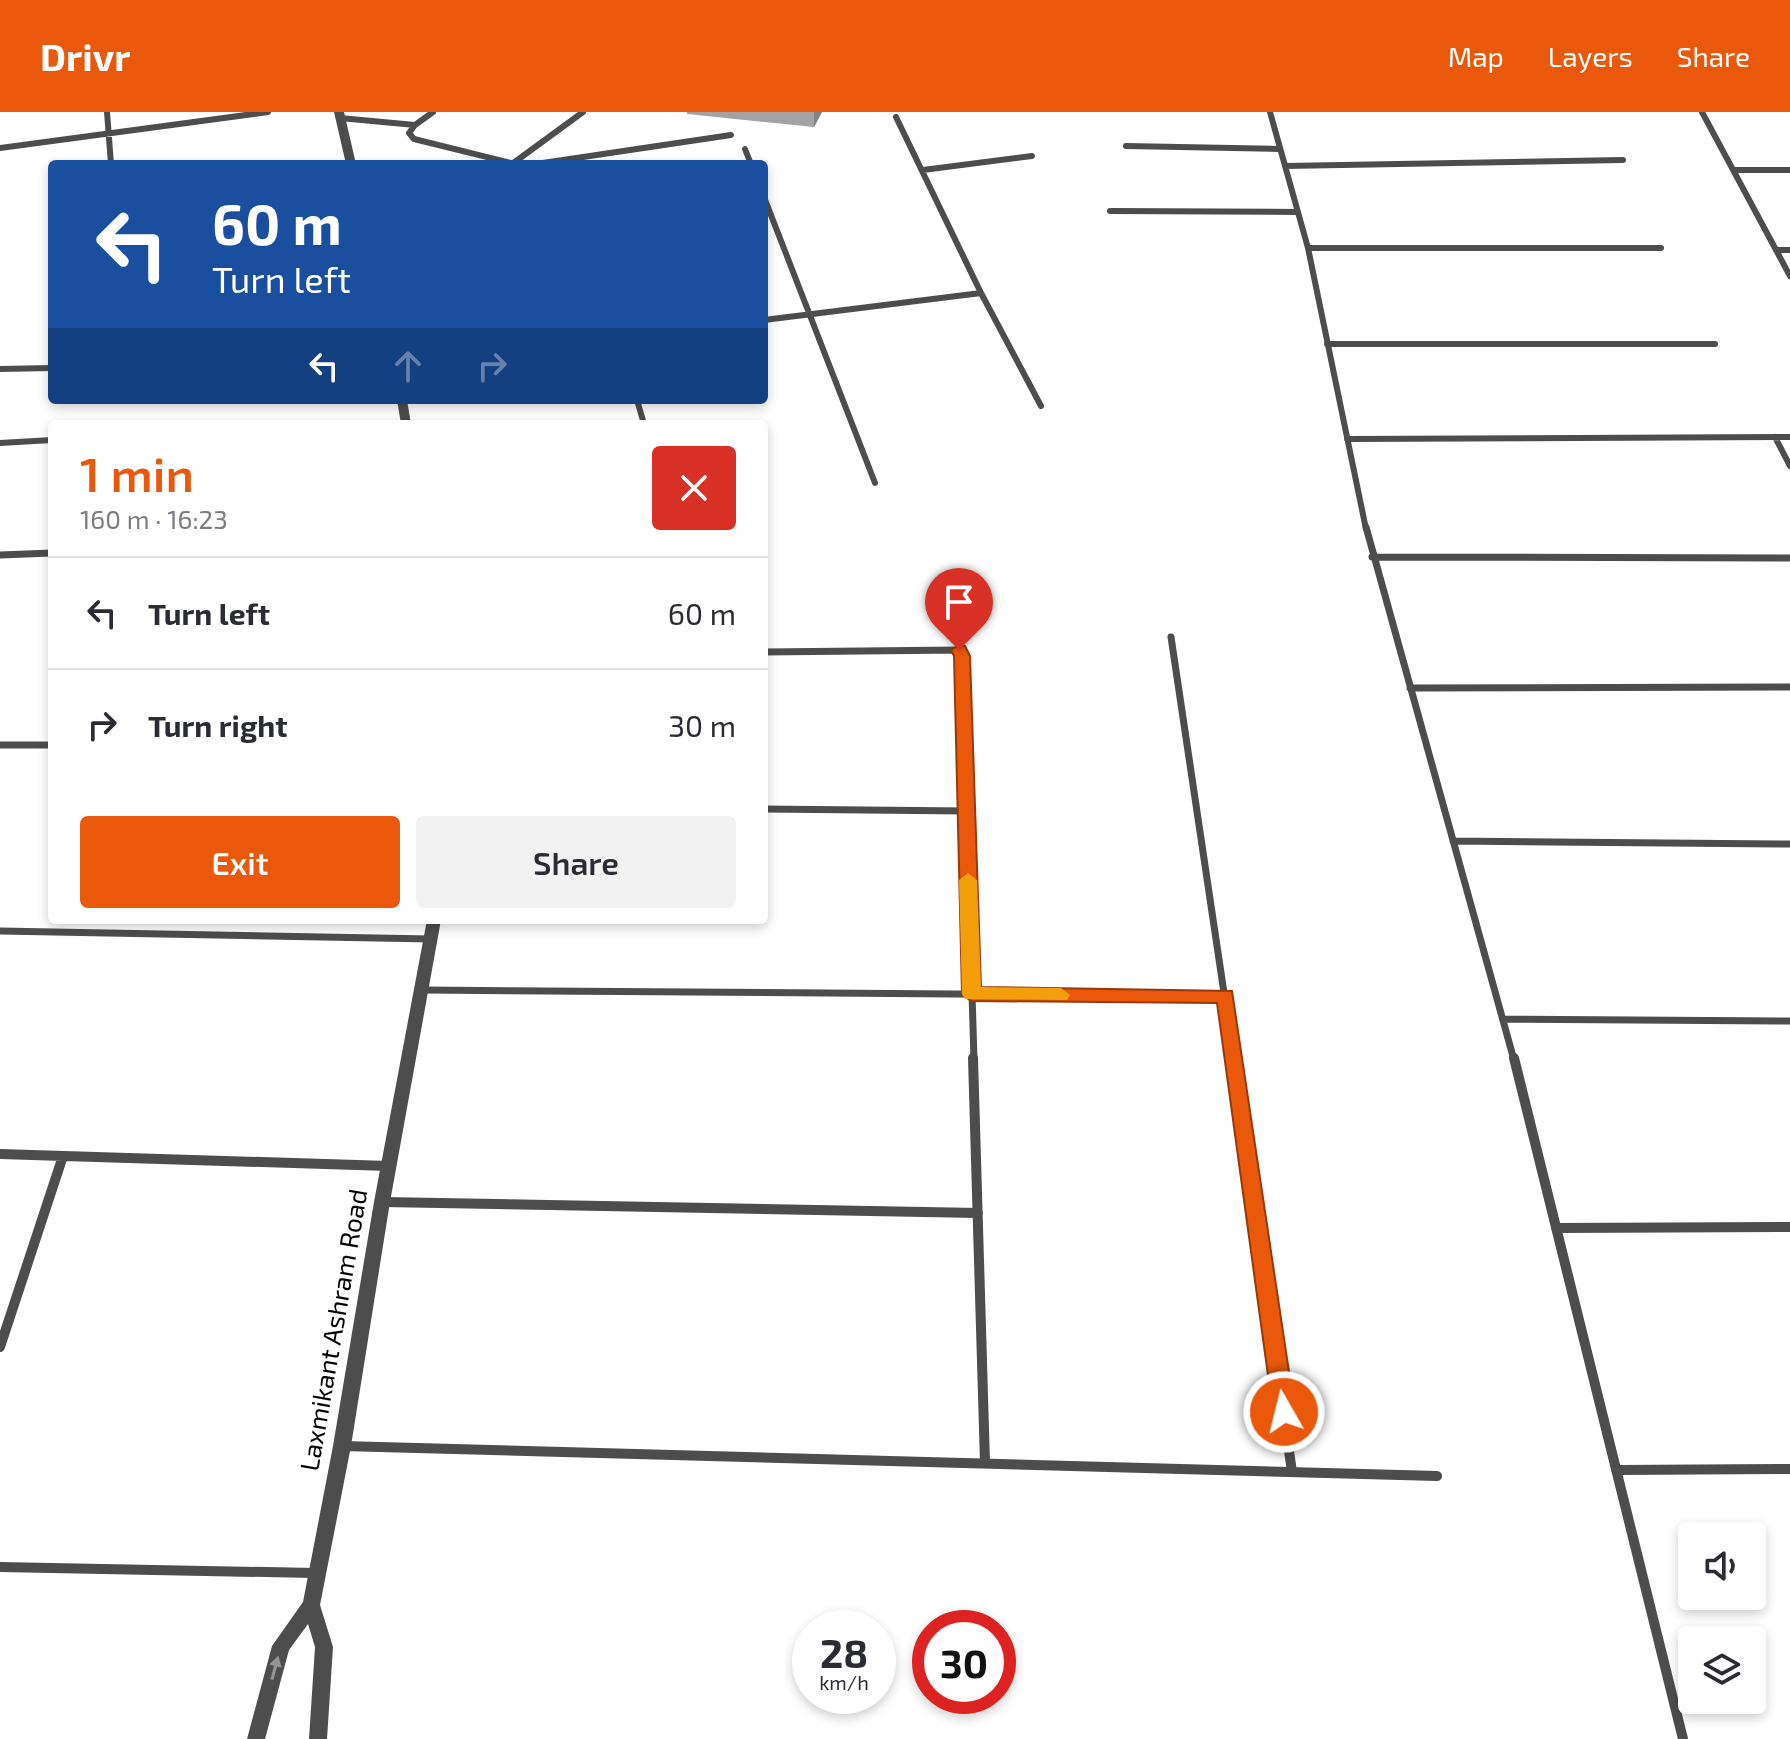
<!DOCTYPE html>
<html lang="en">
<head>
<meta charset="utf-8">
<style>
  :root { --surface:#fff; --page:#f2f2f3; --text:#2b2b33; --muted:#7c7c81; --line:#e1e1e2; --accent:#ea580c }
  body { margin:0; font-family:"Exo 2",sans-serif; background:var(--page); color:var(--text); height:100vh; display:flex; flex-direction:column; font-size:30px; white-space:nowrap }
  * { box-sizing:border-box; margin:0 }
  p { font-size:26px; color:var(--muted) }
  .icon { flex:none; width:44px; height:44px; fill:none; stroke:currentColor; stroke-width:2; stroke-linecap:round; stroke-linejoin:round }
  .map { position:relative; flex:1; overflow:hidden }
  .side { position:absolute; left:48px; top:308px; width:720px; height:504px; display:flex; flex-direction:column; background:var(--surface); border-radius:8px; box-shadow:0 4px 12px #0003 }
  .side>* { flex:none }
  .banner { position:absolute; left:48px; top:48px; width:720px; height:244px; border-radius:8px; box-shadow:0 4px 12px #0003; background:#1a4fa0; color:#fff; overflow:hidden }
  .buttons { position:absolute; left:1678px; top:1410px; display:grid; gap:16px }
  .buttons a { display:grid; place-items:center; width:88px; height:88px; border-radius:8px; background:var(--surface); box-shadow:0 4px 12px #0003; font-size:40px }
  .speed { position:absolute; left:792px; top:1498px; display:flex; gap:16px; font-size:40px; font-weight:700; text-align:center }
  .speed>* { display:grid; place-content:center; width:104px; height:104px; border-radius:50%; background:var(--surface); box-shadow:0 4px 12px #0003; line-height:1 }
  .speed small { font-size:20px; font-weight:400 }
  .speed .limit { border:12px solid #d22; background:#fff; color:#111 }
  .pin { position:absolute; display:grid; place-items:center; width:68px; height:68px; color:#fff; margin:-82px -34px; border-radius:50% 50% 50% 0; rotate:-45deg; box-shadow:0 0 8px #0007 }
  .pin .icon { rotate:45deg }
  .me { position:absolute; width:88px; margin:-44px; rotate:352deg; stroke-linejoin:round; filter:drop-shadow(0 0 6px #0008) }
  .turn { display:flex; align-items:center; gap:28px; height:168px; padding:0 32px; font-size:36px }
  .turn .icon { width:104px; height:104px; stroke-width:2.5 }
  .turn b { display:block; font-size:56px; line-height:68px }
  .lanes { display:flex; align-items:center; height:76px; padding:0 32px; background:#0003; justify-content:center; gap:40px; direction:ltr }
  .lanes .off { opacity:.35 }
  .round { display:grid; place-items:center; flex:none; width:84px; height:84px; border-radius:8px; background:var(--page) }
  .headline { display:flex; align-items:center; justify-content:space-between; height:136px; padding:0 32px }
  h1 { font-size:48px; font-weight:600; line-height:60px; color:var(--accent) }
  .action { display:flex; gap:16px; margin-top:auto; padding:16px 32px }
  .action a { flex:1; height:92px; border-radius:8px; background:var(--accent); color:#fff; font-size:32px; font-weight:600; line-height:92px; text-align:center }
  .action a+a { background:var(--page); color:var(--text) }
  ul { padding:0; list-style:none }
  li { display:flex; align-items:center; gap:24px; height:112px; padding:0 32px; border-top:2px solid var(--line) }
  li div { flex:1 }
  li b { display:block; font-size:30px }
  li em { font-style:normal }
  header { display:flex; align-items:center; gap:48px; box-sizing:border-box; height:112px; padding:0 40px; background:var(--accent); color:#fff }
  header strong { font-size:38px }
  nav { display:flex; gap:44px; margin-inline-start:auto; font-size:28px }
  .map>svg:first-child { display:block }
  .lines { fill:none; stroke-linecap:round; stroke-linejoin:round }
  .minor-far2 { stroke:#4d4d4d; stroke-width:6 }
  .minor-far1 { stroke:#4d4d4d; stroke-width:7 }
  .minor { stroke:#4d4d4d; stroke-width:10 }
  .tertiary { fill:#4d4d4d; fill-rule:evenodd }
  .wall { fill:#a3a3a3 }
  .shaded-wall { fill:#848484 }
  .oneway { fill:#949494 }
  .route { fill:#ea580c; stroke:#983908; stroke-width:2 }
  .slow { fill:#f59e0b }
  .labels { text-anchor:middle; stroke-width:6; stroke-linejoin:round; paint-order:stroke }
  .street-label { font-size:26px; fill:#000; stroke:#fff }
</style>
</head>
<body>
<header>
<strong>Drivr</strong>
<nav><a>Map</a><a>Layers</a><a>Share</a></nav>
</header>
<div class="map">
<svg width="1790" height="1627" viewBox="0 0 1790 1627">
  <rect width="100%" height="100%" fill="#fff"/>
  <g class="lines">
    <path class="minor-far2" d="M107,0L111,52
      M1270,0L1308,136L1366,417
      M1702,0L1790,164
      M896,5L981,181L1041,294
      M340,6L415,13L409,21L414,27L515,52
      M415,13L433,0
      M1126,34L1279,37
      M0,36L268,0
      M745,37L751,52
      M512,52L583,0
      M536,52L731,23
      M1285,54L1623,48
      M923,58L1032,44
      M1733,58H1790
      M764,85L875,371
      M1110,99L1297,100
      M1308,136H1661
      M1776,138H1790
      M764,208L981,181
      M1327,232H1715
      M0,257L52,256
      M637,288L644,312
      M1775,325L1790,354
      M1347,327L1790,325
      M0,331L52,328"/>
    <path class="minor-far1" d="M1366,415L1514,948
      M0,443L52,441
      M1372,445L1790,446
      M1171,525L1234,948
      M764,540L959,538L962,544L974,948
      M1410,576L1790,575
      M0,633H52
      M764,697L966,699
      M1453,729L1790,732
      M0,819L431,827
      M423,878L1225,884
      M1504,907L1790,909"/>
    <path class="minor" d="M973,946L985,1351
      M1234,946L1292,1360
      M1514,946L1683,1627
      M0,1042L389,1054
      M383,1090L978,1101
      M1556,1116L1790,1115
      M0,1235L63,1044
      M342,1334L1437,1364
      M1616,1358L1790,1357
      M0,1455L315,1461"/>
    <path class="tertiary" d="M334,0H344L356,52H346Z
      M397,288H407L411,312H401Z
      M427,808H441L390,1090L351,1334L320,1493L333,1535L327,1627H309L315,1535L308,1512L289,1538L265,1627H247L272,1534L303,1490L333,1334L374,1090Z"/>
  </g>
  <path class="wall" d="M687,0H822L814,15L687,2Z"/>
  <path class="shaded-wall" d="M814,0H822L814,15Z"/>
  <defs><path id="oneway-solid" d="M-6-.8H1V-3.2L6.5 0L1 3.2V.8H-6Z" transform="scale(2)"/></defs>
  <use class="oneway" href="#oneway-solid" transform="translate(275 1556) rotate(-75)"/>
  <path class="route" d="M959,533L965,534L970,544L981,875L1232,879L1295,1300L1292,1307L1284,1310L1276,1307L1273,1300L1217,891L971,889L962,882L954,544L951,538Z"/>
  <path class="slow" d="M968,761L977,768L981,875L1061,876L1070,883L1067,888L965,887L962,882L959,768Z"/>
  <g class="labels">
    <g class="street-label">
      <text transform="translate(334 1218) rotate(-80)" y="9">Laxmikant Ashram Road</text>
    </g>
  </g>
</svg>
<div class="buttons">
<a><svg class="icon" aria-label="sound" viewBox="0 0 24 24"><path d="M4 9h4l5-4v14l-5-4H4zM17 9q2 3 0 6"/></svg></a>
<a><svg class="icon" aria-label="layers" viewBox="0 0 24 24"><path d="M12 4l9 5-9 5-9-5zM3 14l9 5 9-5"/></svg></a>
</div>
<div class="speed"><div>28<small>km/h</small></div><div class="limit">30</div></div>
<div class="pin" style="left:959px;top:538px;background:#d93025"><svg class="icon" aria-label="arrive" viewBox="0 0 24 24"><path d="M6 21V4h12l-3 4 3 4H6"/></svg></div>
<svg class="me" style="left:1284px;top:1300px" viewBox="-20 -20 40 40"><circle r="17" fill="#ea580c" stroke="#fff" stroke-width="3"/><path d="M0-11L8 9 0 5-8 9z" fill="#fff"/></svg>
<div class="banner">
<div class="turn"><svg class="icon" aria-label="left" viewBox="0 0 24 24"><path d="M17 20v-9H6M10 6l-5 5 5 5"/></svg><div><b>60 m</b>Turn left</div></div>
<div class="lanes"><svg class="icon" aria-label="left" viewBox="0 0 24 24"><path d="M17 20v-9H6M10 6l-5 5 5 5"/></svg><svg class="icon off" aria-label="ahead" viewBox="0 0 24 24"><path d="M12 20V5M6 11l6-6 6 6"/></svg><svg class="icon off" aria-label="right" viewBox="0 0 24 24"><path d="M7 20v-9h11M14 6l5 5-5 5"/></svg></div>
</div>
<section class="side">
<div class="headline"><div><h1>1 min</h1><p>160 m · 16:23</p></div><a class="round" style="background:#d93025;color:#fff"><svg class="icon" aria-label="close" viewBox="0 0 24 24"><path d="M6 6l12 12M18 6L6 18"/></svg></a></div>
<ul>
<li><svg class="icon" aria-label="left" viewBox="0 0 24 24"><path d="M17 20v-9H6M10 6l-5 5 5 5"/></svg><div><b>Turn left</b></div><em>60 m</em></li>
<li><svg class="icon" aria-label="right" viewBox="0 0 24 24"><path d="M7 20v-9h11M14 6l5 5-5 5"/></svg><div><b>Turn right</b></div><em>30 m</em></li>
</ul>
<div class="action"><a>Exit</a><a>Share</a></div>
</section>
</div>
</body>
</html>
